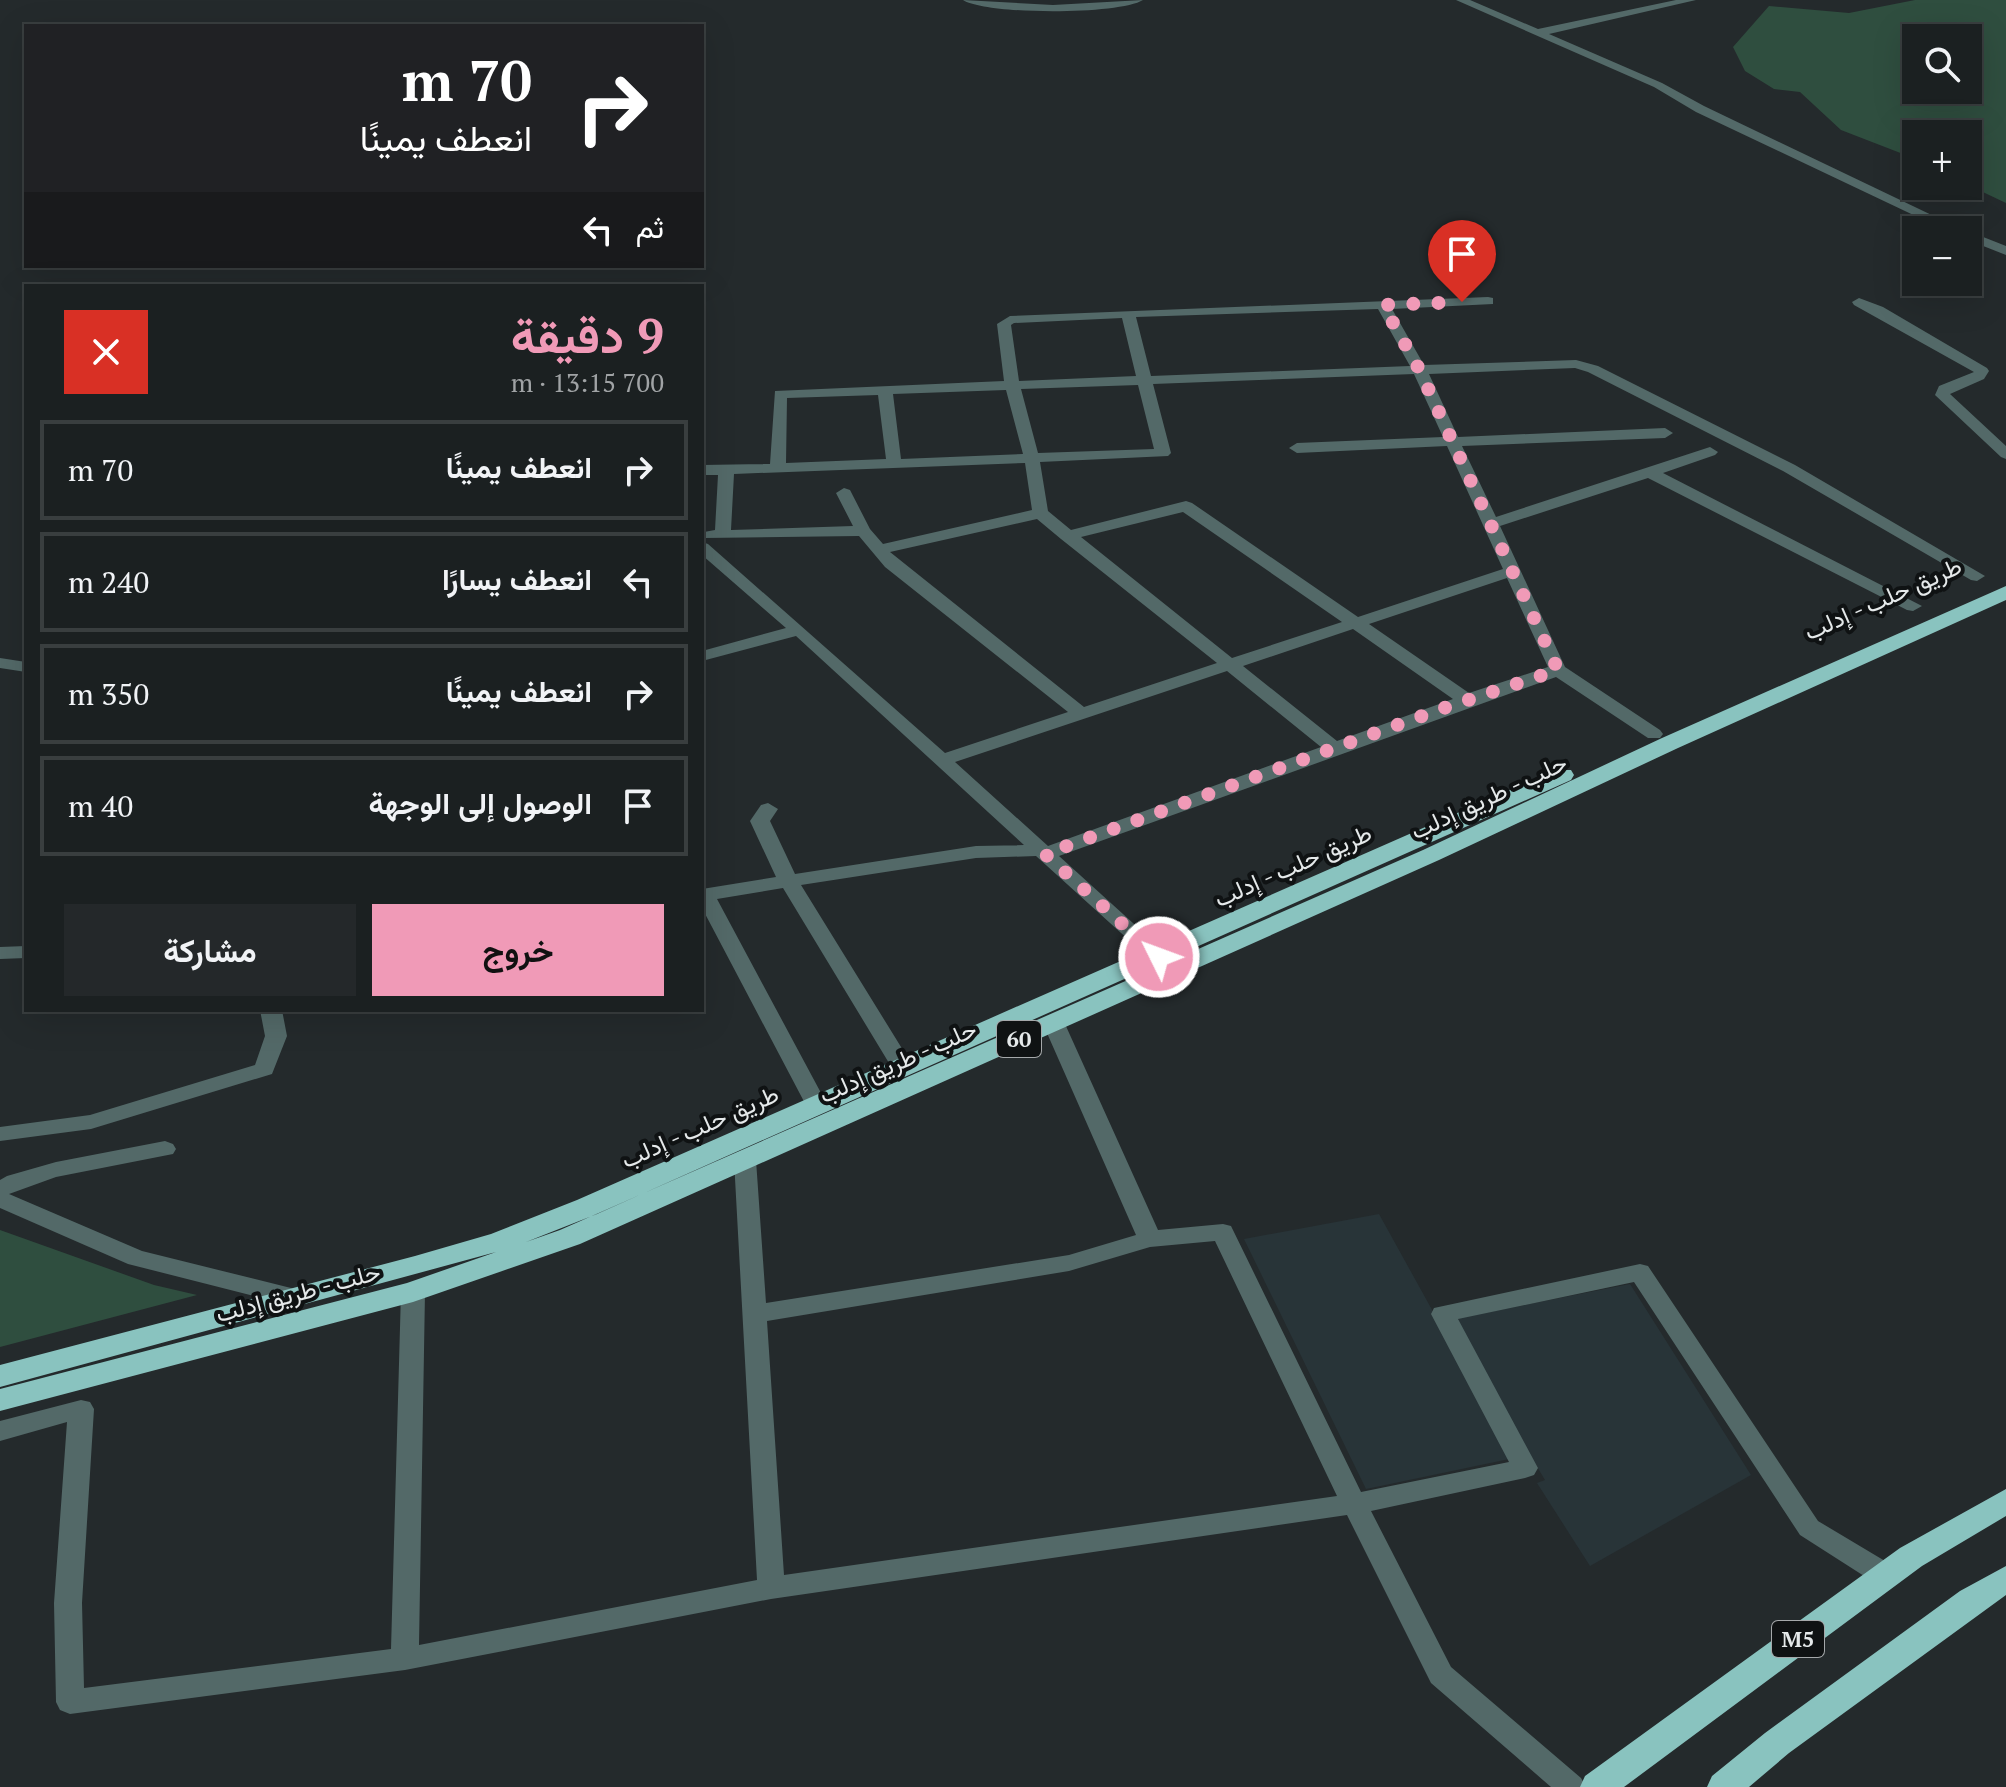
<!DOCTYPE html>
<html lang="ar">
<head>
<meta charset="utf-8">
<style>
  :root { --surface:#1b2021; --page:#24282a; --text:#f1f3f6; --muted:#a0a3a5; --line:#393e3f; --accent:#f09ab7 }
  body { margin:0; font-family:"PT Serif",Vazirmatn,serif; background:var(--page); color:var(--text); direction:rtl; height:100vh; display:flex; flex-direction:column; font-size:30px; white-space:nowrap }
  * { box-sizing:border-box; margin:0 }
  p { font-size:26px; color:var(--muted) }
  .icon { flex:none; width:44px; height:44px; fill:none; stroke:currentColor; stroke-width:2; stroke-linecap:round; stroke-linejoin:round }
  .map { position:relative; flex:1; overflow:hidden; direction:ltr }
  .panel { position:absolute; left:24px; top:284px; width:680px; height:728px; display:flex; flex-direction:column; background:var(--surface); border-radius:0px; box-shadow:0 8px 32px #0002,0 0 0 2px var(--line); direction:rtl }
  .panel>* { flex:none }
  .top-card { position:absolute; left:24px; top:24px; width:680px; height:244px; border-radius:0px; box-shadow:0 8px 32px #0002,0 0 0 2px var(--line); direction:rtl; background:#202124; color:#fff; overflow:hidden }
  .fabs { position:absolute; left:1902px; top:24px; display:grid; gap:16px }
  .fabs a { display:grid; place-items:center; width:80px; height:80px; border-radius:0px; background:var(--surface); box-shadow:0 8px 32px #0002,0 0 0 2px var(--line); font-size:40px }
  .pin { position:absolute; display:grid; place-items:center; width:68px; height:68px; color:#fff; margin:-82px -34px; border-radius:50% 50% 50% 0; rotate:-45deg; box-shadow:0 0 8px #0007 }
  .pin .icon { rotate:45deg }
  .me { position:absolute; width:88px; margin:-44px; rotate:312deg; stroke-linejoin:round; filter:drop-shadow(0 0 6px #0008) }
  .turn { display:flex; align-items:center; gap:28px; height:168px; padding:0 40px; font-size:36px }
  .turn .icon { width:104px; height:104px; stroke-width:2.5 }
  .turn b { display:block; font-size:56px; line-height:68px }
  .then { display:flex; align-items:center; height:76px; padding:0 40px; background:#0003; gap:16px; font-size:30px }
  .round { display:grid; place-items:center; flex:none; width:84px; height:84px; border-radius:0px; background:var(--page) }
  .summary { display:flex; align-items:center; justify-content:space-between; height:136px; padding:0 40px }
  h1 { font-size:48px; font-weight:700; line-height:60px; color:var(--accent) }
  .primary-button { display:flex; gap:16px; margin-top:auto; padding:16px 40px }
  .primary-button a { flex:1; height:92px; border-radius:0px; background:var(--accent); color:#111; font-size:32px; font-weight:700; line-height:92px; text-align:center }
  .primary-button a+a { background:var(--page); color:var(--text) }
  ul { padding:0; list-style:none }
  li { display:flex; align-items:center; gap:24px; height:100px; margin:0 16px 12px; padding:0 24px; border:4px solid var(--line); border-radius:0px }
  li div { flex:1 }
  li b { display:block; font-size:30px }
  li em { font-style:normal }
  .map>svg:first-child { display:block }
  .built { fill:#283438 }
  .green { fill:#2f4e3f; fill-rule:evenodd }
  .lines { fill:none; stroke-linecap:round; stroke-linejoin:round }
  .minor { fill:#536968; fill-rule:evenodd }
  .highway { fill:#89c3bf; fill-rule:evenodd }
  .route { stroke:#f09ab7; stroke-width:14; stroke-dasharray:0 25.2 }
  .labels { text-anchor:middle; stroke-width:8; stroke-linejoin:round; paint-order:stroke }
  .shield { fill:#0f1213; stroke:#a5a8aa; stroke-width:2 }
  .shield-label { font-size:22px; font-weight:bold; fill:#e5e9ea }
  .street-label { font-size:24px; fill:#e5e9ea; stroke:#0f1213 }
</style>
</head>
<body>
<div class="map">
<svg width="2006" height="1787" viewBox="0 0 2006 1787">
  <rect width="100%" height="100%" fill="#242a2c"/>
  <path class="built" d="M1379,1214L1514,1458L1366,1489L1244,1239Z
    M1630,1284L1751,1475L1590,1566L1537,1483L1545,1480L1454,1328L1459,1318Z"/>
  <path class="green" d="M1915,0H2006V203L1968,185V134H1916V159L1841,130L1800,92L1774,89L1745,71L1733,47L1769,6L1849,13ZM1916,38H1968V90H1916Z
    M0,1230L154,1285L197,1295L0,1347Z"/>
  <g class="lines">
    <path class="minor" d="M963,0L1053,5L1143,0C1119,15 986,15 963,0Z
      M1456,0H1470L1538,29L1676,0H1696L1549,34L1662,83L1704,106L1963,230H1945L1696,112L1654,87Z
      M1968,231L2006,246V255L1968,240Z
      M1488,297L1493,298V304L1392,309L1424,365L1576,360L1598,366L1795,465L1985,576L1977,581L1971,580L1783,471L1588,372L1575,368L1429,374L1458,437L1665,428L1673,433L1665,438L1462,446L1496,517L1710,447L1718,452L1715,455L1663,473L1922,606L1913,611L1907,610L1648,478L1500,526L1565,667L1660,730L1663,734L1660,738H1648L1556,677L1059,856L1166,953L1169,957L1159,963L1152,961L1036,856L976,858L801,885L914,1068L911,1073H895L892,1068L783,888L717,899L828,1106L825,1111H809L702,908V889L776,877L750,821L761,805L768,803L778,809L770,821L795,874L976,846L1024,845L796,636L702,661V651L786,628L702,555V542L708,544L945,753L1068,712L885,567L859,536L704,538V532L715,530L718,475H702V465L770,464L775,391L1004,381L997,324L1010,316ZM1378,309L1410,366L1151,376L1136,317ZM1122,318L1136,376L1019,381L1011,325L1014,323ZM1414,374L1443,437L1297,443L1289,448L1297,453L1447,446L1503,569L1358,617L1192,503L1186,501L1071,530L1048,511L1040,462L1168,456L1171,453L1153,384ZM1138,385L1154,449L1038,453L1021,389ZM1006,390L1023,454L901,459L893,394ZM878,395L886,459L786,463L787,398ZM1025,463L1032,510L883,544L870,529L850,490L844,488L836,493L853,526L731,530L734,474ZM1183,512L1342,622L1232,658L1081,537ZM1037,519L1061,539L1217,663L1084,707L890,552ZM1507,578L1548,667L1469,693L1369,624ZM1353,629L1453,699L1337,741L1243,666ZM1227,671L1321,747L1048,846L955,762Z
      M1859,298L1883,307L1987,368L1989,371L1984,379L1950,394L2006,446V459L2001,457L1935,395L1939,386L1974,372L1854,305L1852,302Z
      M0,658L26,662V672L0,668Z
      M26,946V958L0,959V947Z
      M260,1010H282L287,1036L272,1074L91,1129L0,1141V1127L90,1115L255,1065L265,1036Z
      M1054,1017L1065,1024L1158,1230L1223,1224L1231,1226L1361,1492L1509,1462L1431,1314L1434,1308L1640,1264L1648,1266L1818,1521L1895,1567L1898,1575L1895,1583L1885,1586L1875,1583L1800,1535L1634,1282L1458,1319L1538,1468L1534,1475L1525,1478L1371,1511L1451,1667L1581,1778L1586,1787H1551L1431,1683L1347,1515L771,1599L405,1670L70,1714L60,1710L56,1702L54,1603L67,1422L0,1441V1421L81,1400L90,1402L94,1409L82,1603L84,1688L391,1649L401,1292L404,1286L413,1283L422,1286L425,1292L419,1645L757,1580L734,1160L737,1155H753L756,1160L766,1303L1069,1255L1136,1235L1043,1024ZM1215,1241L1337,1496L784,1575L767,1321L1069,1271L1150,1247Z
      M165,1141L173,1144L176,1149L173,1154L56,1177L9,1194L142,1251L303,1291L306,1297L303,1303L294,1306L128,1264L0,1208V1180L7,1176L56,1162Z"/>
    <path class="highway" d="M2006,586V600L1678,748L1439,860L580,1244L413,1302L0,1411V1389L407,1283L496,1252L0,1387V1365L415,1256L491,1234L577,1200L1555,770H1571L1574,775L1571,780L597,1214L526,1242L560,1230L1423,850L1662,738Z
      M2006,1489V1516L1922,1566L1624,1787H1580L1585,1776L1900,1548Z
      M2006,1566V1595L1789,1753L1749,1787H1707L1712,1776L1765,1733L1960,1591Z"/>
  </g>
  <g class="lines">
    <path class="route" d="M1159,957L1045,854L1441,709L1558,670L1419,369L1383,305L1462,302"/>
  </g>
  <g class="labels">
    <g class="shield">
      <rect x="997" y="1021" width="44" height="36" rx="6"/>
      <rect x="1772" y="1621" width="52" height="36" rx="6"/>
    </g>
    <g class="shield-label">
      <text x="1019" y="1047">60</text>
      <text x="1798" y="1647">M5</text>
    </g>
    <g class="street-label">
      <text transform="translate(1883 599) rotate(-24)" y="8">طريق حلب - إدلب</text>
      <text transform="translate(1489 797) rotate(-25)" y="8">حلب - طريق إدلب</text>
      <text transform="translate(1293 866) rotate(-24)" y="8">طريق حلب - إدلب</text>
      <text transform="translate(898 1062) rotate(-24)" y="8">حلب - طريق إدلب</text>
      <text transform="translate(700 1127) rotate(-24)" y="8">طريق حلب - إدلب</text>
      <text transform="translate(298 1293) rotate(-15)" y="8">حلب - طريق إدلب</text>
    </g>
  </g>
</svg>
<div class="fabs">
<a><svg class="icon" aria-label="search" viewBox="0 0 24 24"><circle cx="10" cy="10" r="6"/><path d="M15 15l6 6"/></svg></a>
<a>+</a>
<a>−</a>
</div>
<div class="pin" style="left:1462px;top:302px;background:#d93025"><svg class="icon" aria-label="arrive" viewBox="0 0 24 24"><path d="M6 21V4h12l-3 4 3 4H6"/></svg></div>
<svg class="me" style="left:1159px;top:957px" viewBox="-20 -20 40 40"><circle r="17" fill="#f09ab7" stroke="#fff" stroke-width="3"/><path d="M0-11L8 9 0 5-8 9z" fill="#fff"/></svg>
<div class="top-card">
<div class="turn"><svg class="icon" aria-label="right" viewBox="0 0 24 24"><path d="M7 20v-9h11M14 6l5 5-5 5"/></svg><div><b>70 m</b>انعطف يمينًا</div></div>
<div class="then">ثم<svg class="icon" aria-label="left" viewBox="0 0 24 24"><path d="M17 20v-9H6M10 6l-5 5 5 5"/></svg></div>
</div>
<section class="panel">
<div class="summary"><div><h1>9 دقيقة</h1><p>700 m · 13:15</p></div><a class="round" style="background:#d93025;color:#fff"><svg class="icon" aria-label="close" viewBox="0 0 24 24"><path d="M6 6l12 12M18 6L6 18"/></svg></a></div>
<ul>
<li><svg class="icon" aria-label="right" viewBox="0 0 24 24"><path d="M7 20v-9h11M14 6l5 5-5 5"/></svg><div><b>انعطف يمينًا</b></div><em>70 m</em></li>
<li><svg class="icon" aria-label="left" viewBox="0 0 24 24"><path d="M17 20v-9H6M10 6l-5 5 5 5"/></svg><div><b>انعطف يسارًا</b></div><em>240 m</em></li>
<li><svg class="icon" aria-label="right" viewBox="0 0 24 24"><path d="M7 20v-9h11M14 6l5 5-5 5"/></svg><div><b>انعطف يمينًا</b></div><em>350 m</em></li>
<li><svg class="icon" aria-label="arrive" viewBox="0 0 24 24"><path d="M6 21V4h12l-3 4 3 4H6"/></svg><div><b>الوصول إلى الوجهة</b></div><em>40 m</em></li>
</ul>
<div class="primary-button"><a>خروج</a><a>مشاركة</a></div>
</section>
</div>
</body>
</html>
